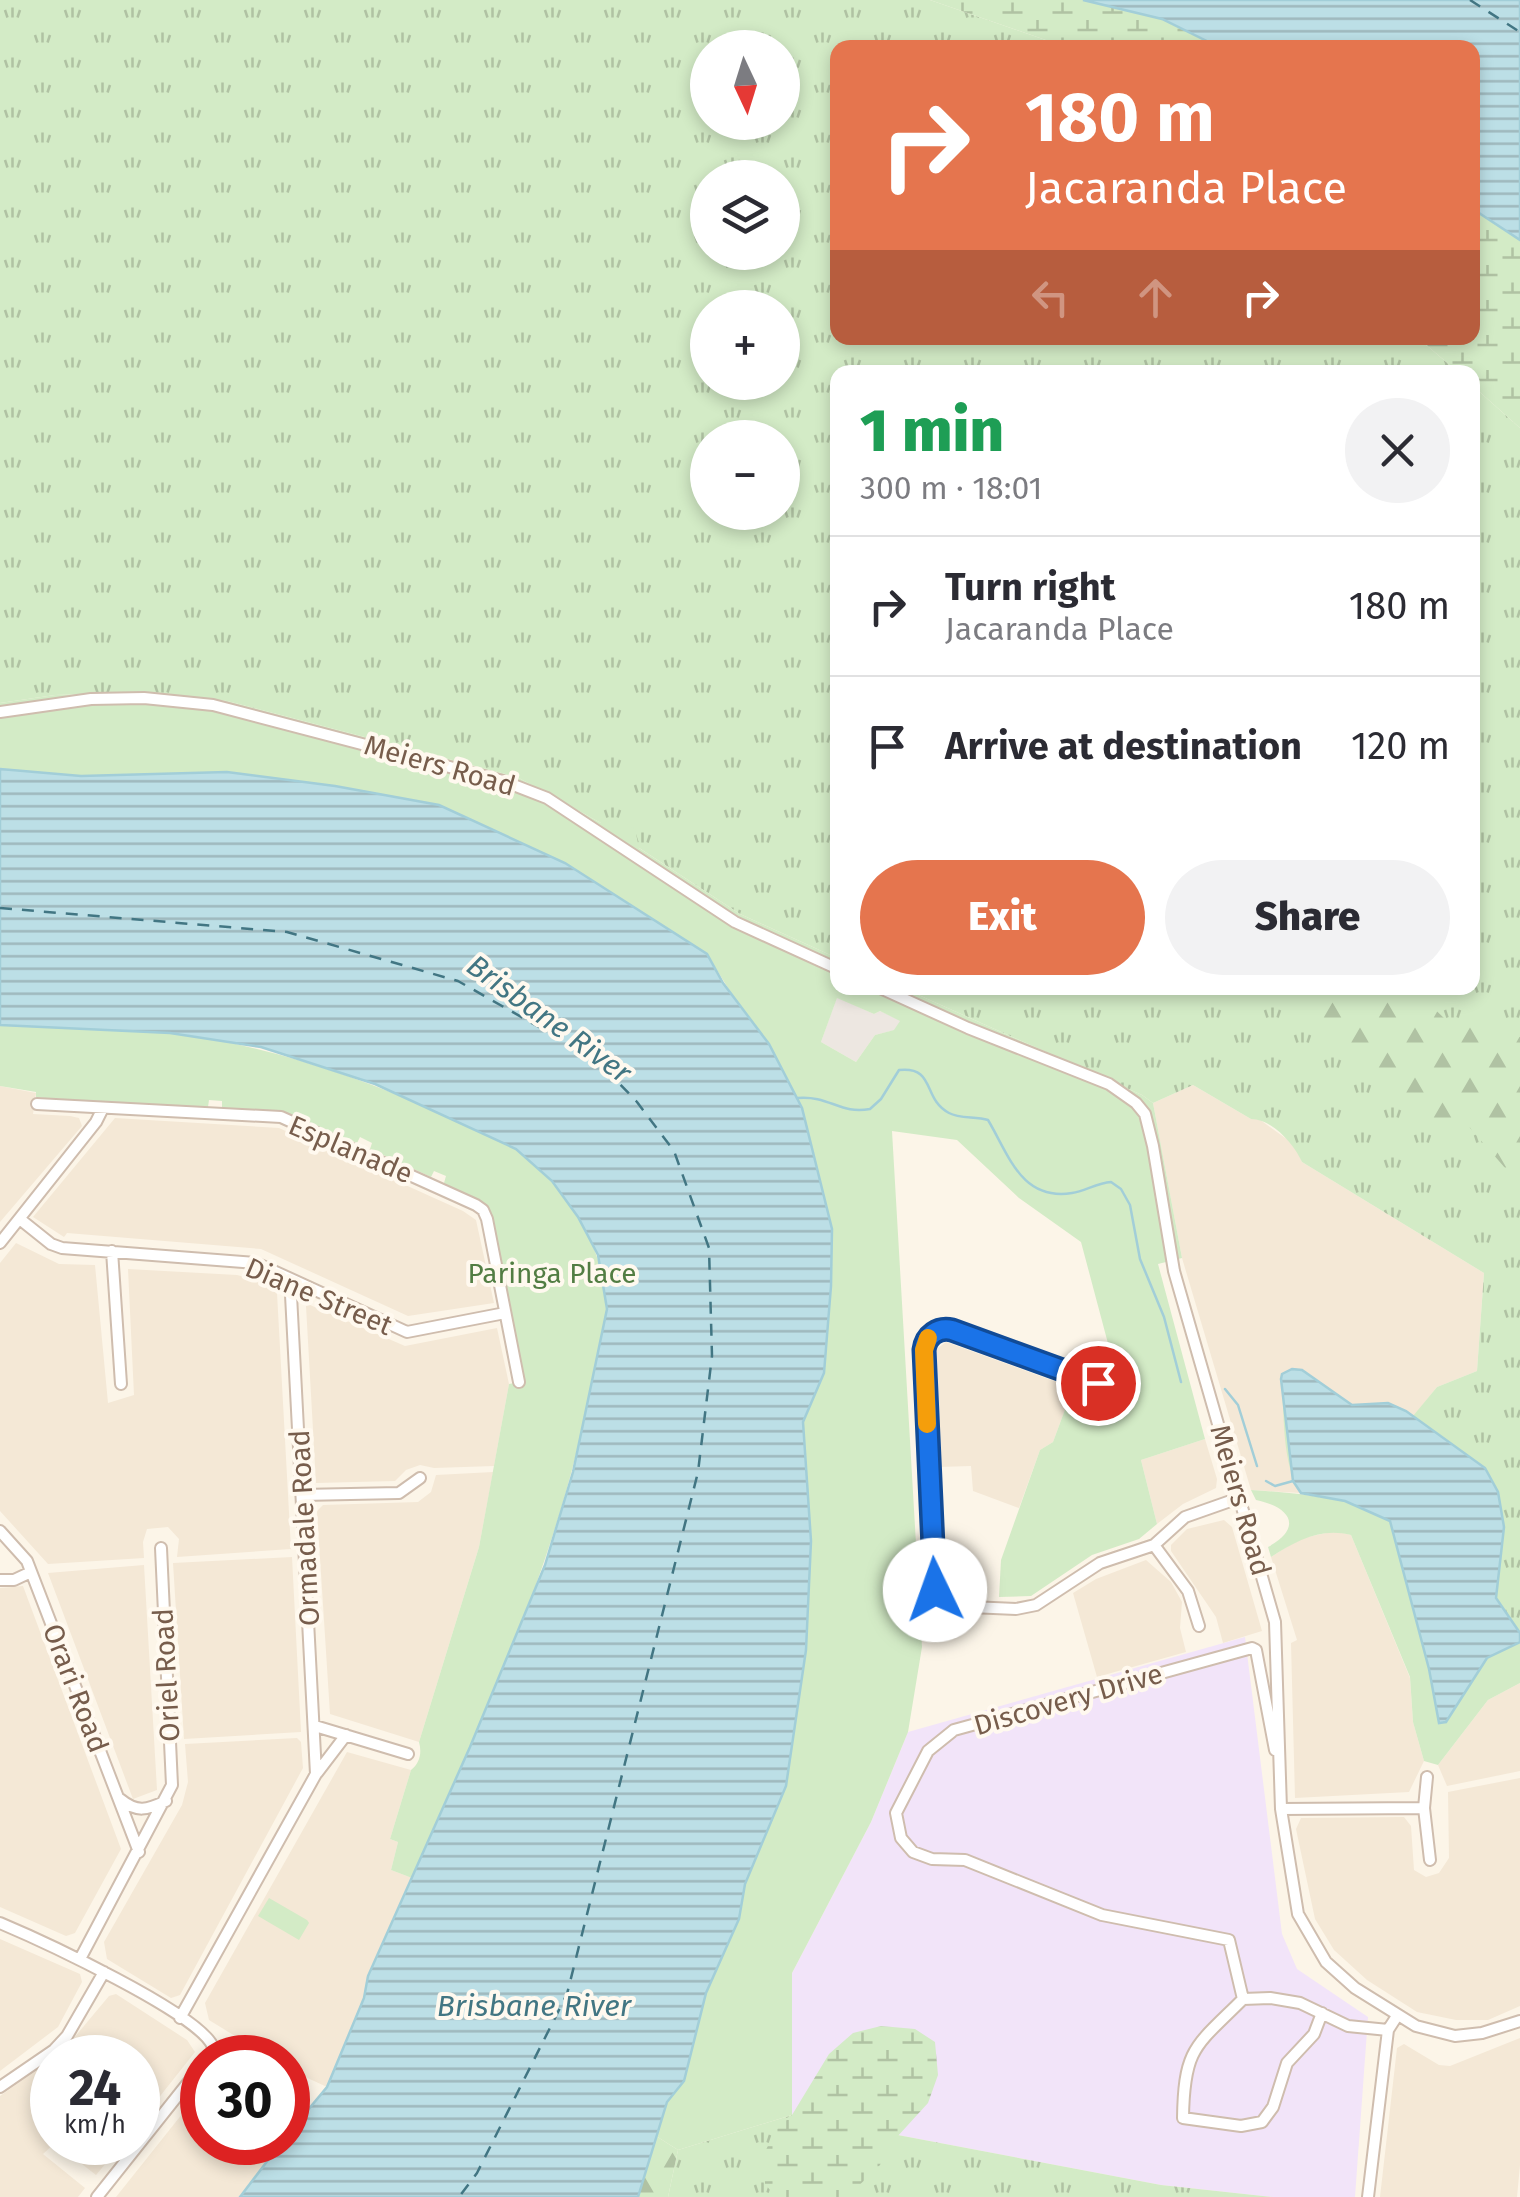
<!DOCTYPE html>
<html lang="en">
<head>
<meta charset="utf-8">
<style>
  :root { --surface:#fff; --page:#f2f2f3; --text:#2b2b33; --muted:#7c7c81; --line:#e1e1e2; --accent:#e5754e }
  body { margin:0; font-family:"Fira Sans",sans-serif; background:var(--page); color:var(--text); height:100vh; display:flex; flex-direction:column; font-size:38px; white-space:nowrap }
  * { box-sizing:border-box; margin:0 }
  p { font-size:32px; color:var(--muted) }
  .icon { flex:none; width:55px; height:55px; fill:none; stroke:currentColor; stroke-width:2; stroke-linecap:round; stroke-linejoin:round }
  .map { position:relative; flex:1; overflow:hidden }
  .side { position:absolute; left:830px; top:365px; width:650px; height:630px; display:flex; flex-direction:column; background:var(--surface); border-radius:20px; box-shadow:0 5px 15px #0003 }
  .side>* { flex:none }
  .guide { position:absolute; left:830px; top:40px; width:650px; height:305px; border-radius:20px; box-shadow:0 5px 15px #0003; background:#e5754e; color:#fff; overflow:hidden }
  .needle { width:65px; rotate:176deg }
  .fabs { position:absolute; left:690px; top:30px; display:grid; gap:20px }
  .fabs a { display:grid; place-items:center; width:110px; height:110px; border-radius:50%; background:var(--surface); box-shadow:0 5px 15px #0003; font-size:50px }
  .speed { position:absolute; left:30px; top:2035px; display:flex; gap:20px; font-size:50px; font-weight:700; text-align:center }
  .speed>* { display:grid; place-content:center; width:130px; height:130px; border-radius:50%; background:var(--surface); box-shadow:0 5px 15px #0003; line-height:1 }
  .speed small { font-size:25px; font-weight:400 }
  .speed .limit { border:15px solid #d22; background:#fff; color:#111 }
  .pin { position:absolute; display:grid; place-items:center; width:85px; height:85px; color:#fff; margin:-42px; border:5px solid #fff; border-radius:50%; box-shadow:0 2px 10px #0007 }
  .me { position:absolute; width:110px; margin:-55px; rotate:357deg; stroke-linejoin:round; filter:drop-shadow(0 0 8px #0008) }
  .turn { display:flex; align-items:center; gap:35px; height:210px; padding:0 30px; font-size:45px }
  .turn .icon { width:130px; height:130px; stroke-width:2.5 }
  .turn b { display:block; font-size:70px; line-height:85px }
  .lanes { display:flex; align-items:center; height:95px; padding:0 30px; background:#0003; justify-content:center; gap:50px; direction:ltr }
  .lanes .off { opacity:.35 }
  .round { display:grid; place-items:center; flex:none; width:105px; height:105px; border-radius:52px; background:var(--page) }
  .headline { display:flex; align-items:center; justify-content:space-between; height:170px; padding:0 30px }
  h1 { font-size:60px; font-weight:800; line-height:75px; color:#1e9e55 }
  .primary-button { display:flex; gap:20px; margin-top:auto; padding:20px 30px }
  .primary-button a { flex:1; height:115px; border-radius:60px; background:var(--accent); color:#fff; font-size:40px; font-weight:800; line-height:115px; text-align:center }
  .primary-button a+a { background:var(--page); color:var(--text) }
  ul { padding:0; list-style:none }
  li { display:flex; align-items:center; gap:30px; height:140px; padding:0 30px; border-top:2px solid var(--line) }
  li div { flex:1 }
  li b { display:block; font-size:38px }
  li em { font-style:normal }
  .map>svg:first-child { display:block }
  .residential { fill:#f4e8d6 }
  .industrial { fill:#ede7e1 }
  .education { fill:#f2e4f9 }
  .grass { fill:url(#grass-tufts); fill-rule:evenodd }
  .forest { fill:url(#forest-firs) }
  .wetland { fill:url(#wetland-marsh) }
  .park { fill:#d3ebc6; fill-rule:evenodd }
  .water { fill:url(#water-rules); stroke:#a2ced8; stroke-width:2.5 }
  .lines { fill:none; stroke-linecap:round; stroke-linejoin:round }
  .stream { stroke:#a2ced8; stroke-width:2.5 }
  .ferry { stroke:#427683; stroke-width:2.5; stroke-dasharray:12 10; stroke-linecap:butt }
  .minor-casing { stroke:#cfbdae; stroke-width:14 }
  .minor { stroke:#fff; stroke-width:10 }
  .route-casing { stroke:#114b97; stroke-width:25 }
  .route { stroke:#1a73e8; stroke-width:18 }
  .slow { stroke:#f59e0b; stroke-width:18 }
  .labels { text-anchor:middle; stroke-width:8; stroke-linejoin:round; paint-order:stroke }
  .street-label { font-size:28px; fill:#775d4c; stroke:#fff9ef }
  .park-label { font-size:28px; fill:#527d43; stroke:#fff9ef }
  .water-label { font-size:30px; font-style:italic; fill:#427683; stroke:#fff9ef }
</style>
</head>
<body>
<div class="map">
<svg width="1520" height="2197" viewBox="0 0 1520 2197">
  <defs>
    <pattern id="grass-tufts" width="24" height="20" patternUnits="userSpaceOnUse" patternTransform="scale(2.5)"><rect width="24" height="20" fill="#d3ebc6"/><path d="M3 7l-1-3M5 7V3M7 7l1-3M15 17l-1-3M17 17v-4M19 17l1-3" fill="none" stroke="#b0c2a3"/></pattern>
    <pattern id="forest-firs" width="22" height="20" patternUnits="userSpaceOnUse" patternTransform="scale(2.5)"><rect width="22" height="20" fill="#d3ebc6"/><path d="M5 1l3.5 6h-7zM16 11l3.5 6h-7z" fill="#b0c2a3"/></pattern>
    <pattern id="wetland-marsh" width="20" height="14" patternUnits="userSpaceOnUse" patternTransform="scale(2.5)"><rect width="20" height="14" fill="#d3ebc6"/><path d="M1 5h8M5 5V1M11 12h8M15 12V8" fill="none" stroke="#b0c2a3"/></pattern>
    <pattern id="water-rules" width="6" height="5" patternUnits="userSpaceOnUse" patternTransform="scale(2.5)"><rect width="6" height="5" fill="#bcdfe6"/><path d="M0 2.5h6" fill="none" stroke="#9eb8bd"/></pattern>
  </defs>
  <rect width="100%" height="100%" fill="#fcf5e8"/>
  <path class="residential" d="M1193,1085L1251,1119H1259L1295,1145L1302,1162L1484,1273L1477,1371L1437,1387L1413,1417L1406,1411L1352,1405L1302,1370L1281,1379L1289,1459L1293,1481L1301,1493L1251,1490L1182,1258L1153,1103Z
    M0,1086L36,1093L33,1114L70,1116L79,1118L82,1126L0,1222Z
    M115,1118L279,1128L463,1211L476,1220L494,1303L408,1316L261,1249L67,1233L64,1237L33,1217Z
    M16,1243L59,1264L95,1265L108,1403L134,1395L128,1269L237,1275L269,1283L277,1293L291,1549L177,1557L179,1539L168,1527L147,1529L143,1542L144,1558L48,1564L0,1511V1263Z
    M310,1305L405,1346L497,1328L509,1384L494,1466L434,1468L420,1465L406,1470L395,1481L316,1483L306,1306Z
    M946,1342L1073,1388L1053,1442L1040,1450L1019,1508L973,1491L971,1466L939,1467L934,1351Z
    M1205,1439L1217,1479L1216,1488L1183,1504L1157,1524L1141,1460Z
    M493,1472L479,1547L419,1742L330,1714L317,1511L323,1505L418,1502L431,1492L436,1475Z
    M1224,1520L1232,1527L1262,1631L1223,1643L1216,1617L1171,1551V1545L1187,1529Z
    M1335,1531L1351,1535L1410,1678L1413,1722L1424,1761L1409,1792L1295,1798L1291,1643L1297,1640L1271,1557L1299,1539Z
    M292,1557L301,1732L184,1739L173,1563Z
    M1146,1560L1171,1582L1182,1602L1180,1628L1186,1652L1097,1677L1073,1593L1096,1579Z
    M144,1565L157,1790L133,1799L48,1573Z
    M23,1586L121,1849L75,1933L66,1936L0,1907V1588Z
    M1520,1683V1771L1447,1786L1438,1765L1488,1700Z
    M297,1738L301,1742L303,1768L180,1995L171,1998L107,1959L104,1942L182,1805L188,1782L185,1744Z
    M347,1752L411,1770L390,1839L398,1842L391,1870L412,1878L369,1976L364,1998L327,2087L288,2069V2058L269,2057L209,2020L205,2003Z
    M1520,1778V2006L1488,2020H1456L1417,2012L1367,1980L1334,1950L1315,1919L1296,1829L1301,1818L1404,1817L1411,1826L1414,1870L1426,1877L1439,1873L1449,1858L1448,1792Z
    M0,1939L80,1974L82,1982L58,2027L0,2071Z
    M116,1994L187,2040L195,2052L138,2124V2058L54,2057L63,2051L109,1996Z
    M1520,2038V2165L1517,2197H1380L1397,2048L1404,2044L1439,2065L1450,2066Z
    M52,2059V2142L123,2143L96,2175L55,2143L43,2154L85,2188L78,2197H0V2096Z
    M202,2089V2142L281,2143L240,2197H116Z"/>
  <path class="industrial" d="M837,997L874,1014L880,1011L901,1020L895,1030L875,1035L856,1062L821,1042Z"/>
  <path class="education" d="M1245,1637L1282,1934L1297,1969L1368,2017L1355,2197H1273L1161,2185L792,2115V1973L871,1822L908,1732Z"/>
  <path class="grass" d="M0,0H930L1066,47L838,48V338H1418L1458,372H838L837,958L740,914L601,823L517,777L227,701L149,692L55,695L0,703ZM708,48H782V122H708ZM708,178H782V252H708ZM708,308H782V382H708ZM708,438H782V512H708Z
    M1473,386L1520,428V1642L1406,1576L1317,1494L1301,1493C1281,1464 1285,1414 1281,1379L1286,1371L1302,1370L1352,1405L1388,1403L1413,1416L1437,1387L1477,1371L1484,1273L1302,1162C1294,1144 1272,1119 1251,1119L1193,1085L1153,1103L1142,1095L903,988H1472Z
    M792,2115L1161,2185L1273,2197H668L678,2150Z"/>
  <path class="forest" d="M1327,988H1374L1417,992L1446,1020L1520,1037V1185L1470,1128C1462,1128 1453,1130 1446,1128C1408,1115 1342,1052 1311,1024L1323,1003Z
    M656,2136L678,2150L668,2197H638Z"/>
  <path class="wetland" d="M930,0H1083L1162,19L1219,47H1066Z
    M1473,209L1520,240V428L1473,386L1472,372H1458L1418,338H1472Z
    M881,2026L915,2029L935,2042L938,2075L928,2103L886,2149L880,2165L847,2197H783L770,2190L765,2184V2152L775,2131L792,2115L829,2054L853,2033Z"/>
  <path class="park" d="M149,692L227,701L517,777L601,823L618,819L635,829L639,848L740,914L837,958L838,988H903L1142,1095L1153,1103L1182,1258L1158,1264L1205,1439L1141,1460L1157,1524L1139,1539L1092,1555L1031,1596L999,1597L1001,1560L1040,1450L1053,1442L1073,1388L1098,1401L1111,1398L1118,1381L1081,1242L1019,1198L957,1140L892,1131L922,1647L908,1732L871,1822L792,1973V2115L678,2150L656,2136L667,2101L684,2081L706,1993L739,1919L745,1884L786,1786L806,1650L811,1541L803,1422L824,1373L832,1229L802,1108L707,954L565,863L439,805L335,786L227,772L81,776L0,769V703L55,695ZM837,998L874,1014L880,1011L900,1021L894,1030L875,1035L856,1062L821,1042Z
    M0,1025C57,1027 117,1026 174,1033C267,1046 354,1075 441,1113C465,1124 493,1134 516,1149C565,1182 606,1248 606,1308C607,1334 595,1364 590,1389C559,1561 482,1720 412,1878L391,1870L398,1842L390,1839L411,1770C420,1763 422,1753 419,1742L479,1547L509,1384L525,1381L487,1206L444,1183L446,1176L434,1171L431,1177L370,1149L372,1143L360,1137L357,1143L286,1113L222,1108V1101L209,1100L208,1107L45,1098L36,1097V1092L0,1086Z
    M1251,1490C1310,1494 1336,1497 1390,1520L1429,1669L1439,1723L1446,1722L1487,1658L1520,1642V1683L1488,1700L1438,1765L1424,1761L1413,1722L1410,1677L1351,1535C1321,1527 1296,1541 1271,1557L1268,1547C1304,1527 1290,1507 1256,1500Z
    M269,1898L307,1920L309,1923L299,1940L258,1916Z"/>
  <path class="water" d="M1083,0H1520V240L1473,209L1472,48L1219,47L1162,19Z
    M0,769L81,776L227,772L335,786L439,805L565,863L707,954L723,983L769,1044L802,1108L832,1229L831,1286L824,1373L803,1422L811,1541L806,1650L786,1786L745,1884L739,1919L706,1993L684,2081L667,2102L638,2197H240L281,2143L288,2142V2134L327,2087L364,1998L368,1976L470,1747L545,1565L573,1472L607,1309L598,1255L578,1217L552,1181L516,1149L375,1084L261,1047L170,1033L0,1025Z
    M1292,1369L1302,1370L1352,1405L1388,1403L1406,1411L1485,1468L1498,1492L1504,1527L1496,1598L1520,1633V1642L1487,1658L1446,1722L1439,1723L1429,1669L1390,1521L1345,1501L1301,1493L1293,1481L1281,1379L1282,1374Z"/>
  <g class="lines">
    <path class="stream" d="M797,1098C830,1095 840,1115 870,1109L881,1099L899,1070C936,1066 922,1099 949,1113C960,1119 976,1116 988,1120C1009,1155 1021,1201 1072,1193C1085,1191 1097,1183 1111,1182L1121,1189L1130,1205L1140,1259L1164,1317L1181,1382
      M1225,1389L1238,1405L1257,1466
      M1266,1481L1275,1486L1293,1481"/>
    <path class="ferry" d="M1470,0L1520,32
      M0,908L287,932L458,981L597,1060L637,1102L674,1151L709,1248L712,1356L698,1472L567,1994L477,2173L459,2197"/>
    <g class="minor-casing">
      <path id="minor" d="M0,712L91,699L144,698L213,705L503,781L547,798L735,922L838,969
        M880,988L968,1028L1109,1084L1136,1103L1145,1114L1153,1146L1174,1271L1275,1622L1281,1809L1298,1914L1326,1962L1355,1988L1416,2026L1455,2036L1482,2033L1520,2021
        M37,1104L281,1117L476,1205L483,1210L487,1219L519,1382
        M21,1220L51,1244L62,1248L256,1263L407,1332L505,1313
        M0,1243L96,1122L103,1108
        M112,1251L121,1384
        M1098,1383L952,1330C937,1326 926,1335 923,1350L936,1600L948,1606L1016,1609L1036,1605L1100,1563L1154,1545L1185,1517L1239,1498
        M302,1495L399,1493L420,1478
        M0,1531L27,1561L139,1852
        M1154,1545L1188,1591L1199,1626
        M0,1580H14L31,1572
        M315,1726L408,1754
        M317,1773L346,1735
        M1427,1777L1424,1808L1430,1860
        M120,1799C137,1813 147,1810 166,1801
        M1281,1809L1424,1808
        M0,1923C38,1939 201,2014 213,2047L242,2058
        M80,1959L172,1785L161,1548
        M1243,1999L1229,1940L1102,1915L965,1860L932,1859L913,1852L901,1838L896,1813L928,1751L954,1730L1252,1648L1256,1650L1275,1750
        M1243,1999C1196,2046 1184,2047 1183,2118L1241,2126L1262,2122L1273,2107L1287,2063L1314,2034L1322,2013
        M1243,1999L1270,1998L1300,2003L1348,2026L1388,2030
        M180,2018L316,1774L291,1295L297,1283
        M0,2087L54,2050L67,2036L104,1972
        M97,2197L202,2065
        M1368,2197L1388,2030L1397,2016"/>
    </g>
    <use href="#minor" class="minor"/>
  </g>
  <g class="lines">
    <g class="route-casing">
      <path id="route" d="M935,1590L924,1350C926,1335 938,1327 952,1330L1098,1383"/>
    </g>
    <use href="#route" class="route"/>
    <path class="slow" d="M927,1424L924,1350L928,1338"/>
  </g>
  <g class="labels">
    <g class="street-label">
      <text transform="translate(440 765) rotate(16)" y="10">Meiers Road</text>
      <text transform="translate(351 1149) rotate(23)" y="10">Esplanade</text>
      <text transform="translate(319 1296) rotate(23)" y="10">Diane Street</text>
      <text transform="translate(1241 1500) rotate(74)" y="10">Meiers Road</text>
      <text transform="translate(304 1528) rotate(-93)" y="10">Ormadale Road</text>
      <text transform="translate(166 1675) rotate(-93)" y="10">Oriel Road</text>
      <text transform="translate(76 1688) rotate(69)" y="10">Orari Road</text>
      <text transform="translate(1068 1699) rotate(-16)" y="10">Discovery Drive</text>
    </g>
    <g class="park-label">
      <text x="552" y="1283">Paringa Place</text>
    </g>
    <g class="water-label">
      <text transform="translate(549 1019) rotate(36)" y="10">Brisbane River</text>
      <text x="534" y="2016">Brisbane River</text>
    </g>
  </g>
</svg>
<div class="fabs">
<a><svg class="needle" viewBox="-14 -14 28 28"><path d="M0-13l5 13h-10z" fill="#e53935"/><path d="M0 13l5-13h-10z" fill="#7c7c81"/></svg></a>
<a><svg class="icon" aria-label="layers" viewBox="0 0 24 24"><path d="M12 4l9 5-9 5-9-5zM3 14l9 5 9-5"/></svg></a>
<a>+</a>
<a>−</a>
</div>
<div class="speed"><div>24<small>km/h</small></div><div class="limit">30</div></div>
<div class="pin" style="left:1098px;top:1383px;background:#d93025"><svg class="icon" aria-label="arrive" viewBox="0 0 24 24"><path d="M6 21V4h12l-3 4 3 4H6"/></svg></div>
<svg class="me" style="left:935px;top:1590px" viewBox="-20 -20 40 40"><circle r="19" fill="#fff"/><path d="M0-13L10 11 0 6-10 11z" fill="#1a73e8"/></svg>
<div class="guide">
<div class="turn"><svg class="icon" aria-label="right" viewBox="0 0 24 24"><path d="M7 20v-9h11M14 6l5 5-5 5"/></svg><div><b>180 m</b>Jacaranda Place</div></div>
<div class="lanes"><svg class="icon off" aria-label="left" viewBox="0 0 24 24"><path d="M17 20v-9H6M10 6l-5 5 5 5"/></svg><svg class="icon off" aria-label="ahead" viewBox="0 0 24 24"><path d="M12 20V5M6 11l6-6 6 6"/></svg><svg class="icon" aria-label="right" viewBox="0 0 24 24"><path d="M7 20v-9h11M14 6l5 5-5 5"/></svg></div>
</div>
<section class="side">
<div class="headline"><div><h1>1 min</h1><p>300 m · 18:01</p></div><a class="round"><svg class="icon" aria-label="close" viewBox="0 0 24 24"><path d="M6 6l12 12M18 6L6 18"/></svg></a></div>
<ul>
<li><svg class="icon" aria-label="right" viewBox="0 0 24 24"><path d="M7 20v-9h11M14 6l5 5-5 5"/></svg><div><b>Turn right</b><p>Jacaranda Place</p></div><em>180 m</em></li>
<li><svg class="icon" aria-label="arrive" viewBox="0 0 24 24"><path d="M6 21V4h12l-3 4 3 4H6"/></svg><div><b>Arrive at destination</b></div><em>120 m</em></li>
</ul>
<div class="primary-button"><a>Exit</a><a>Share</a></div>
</section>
</div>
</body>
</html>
